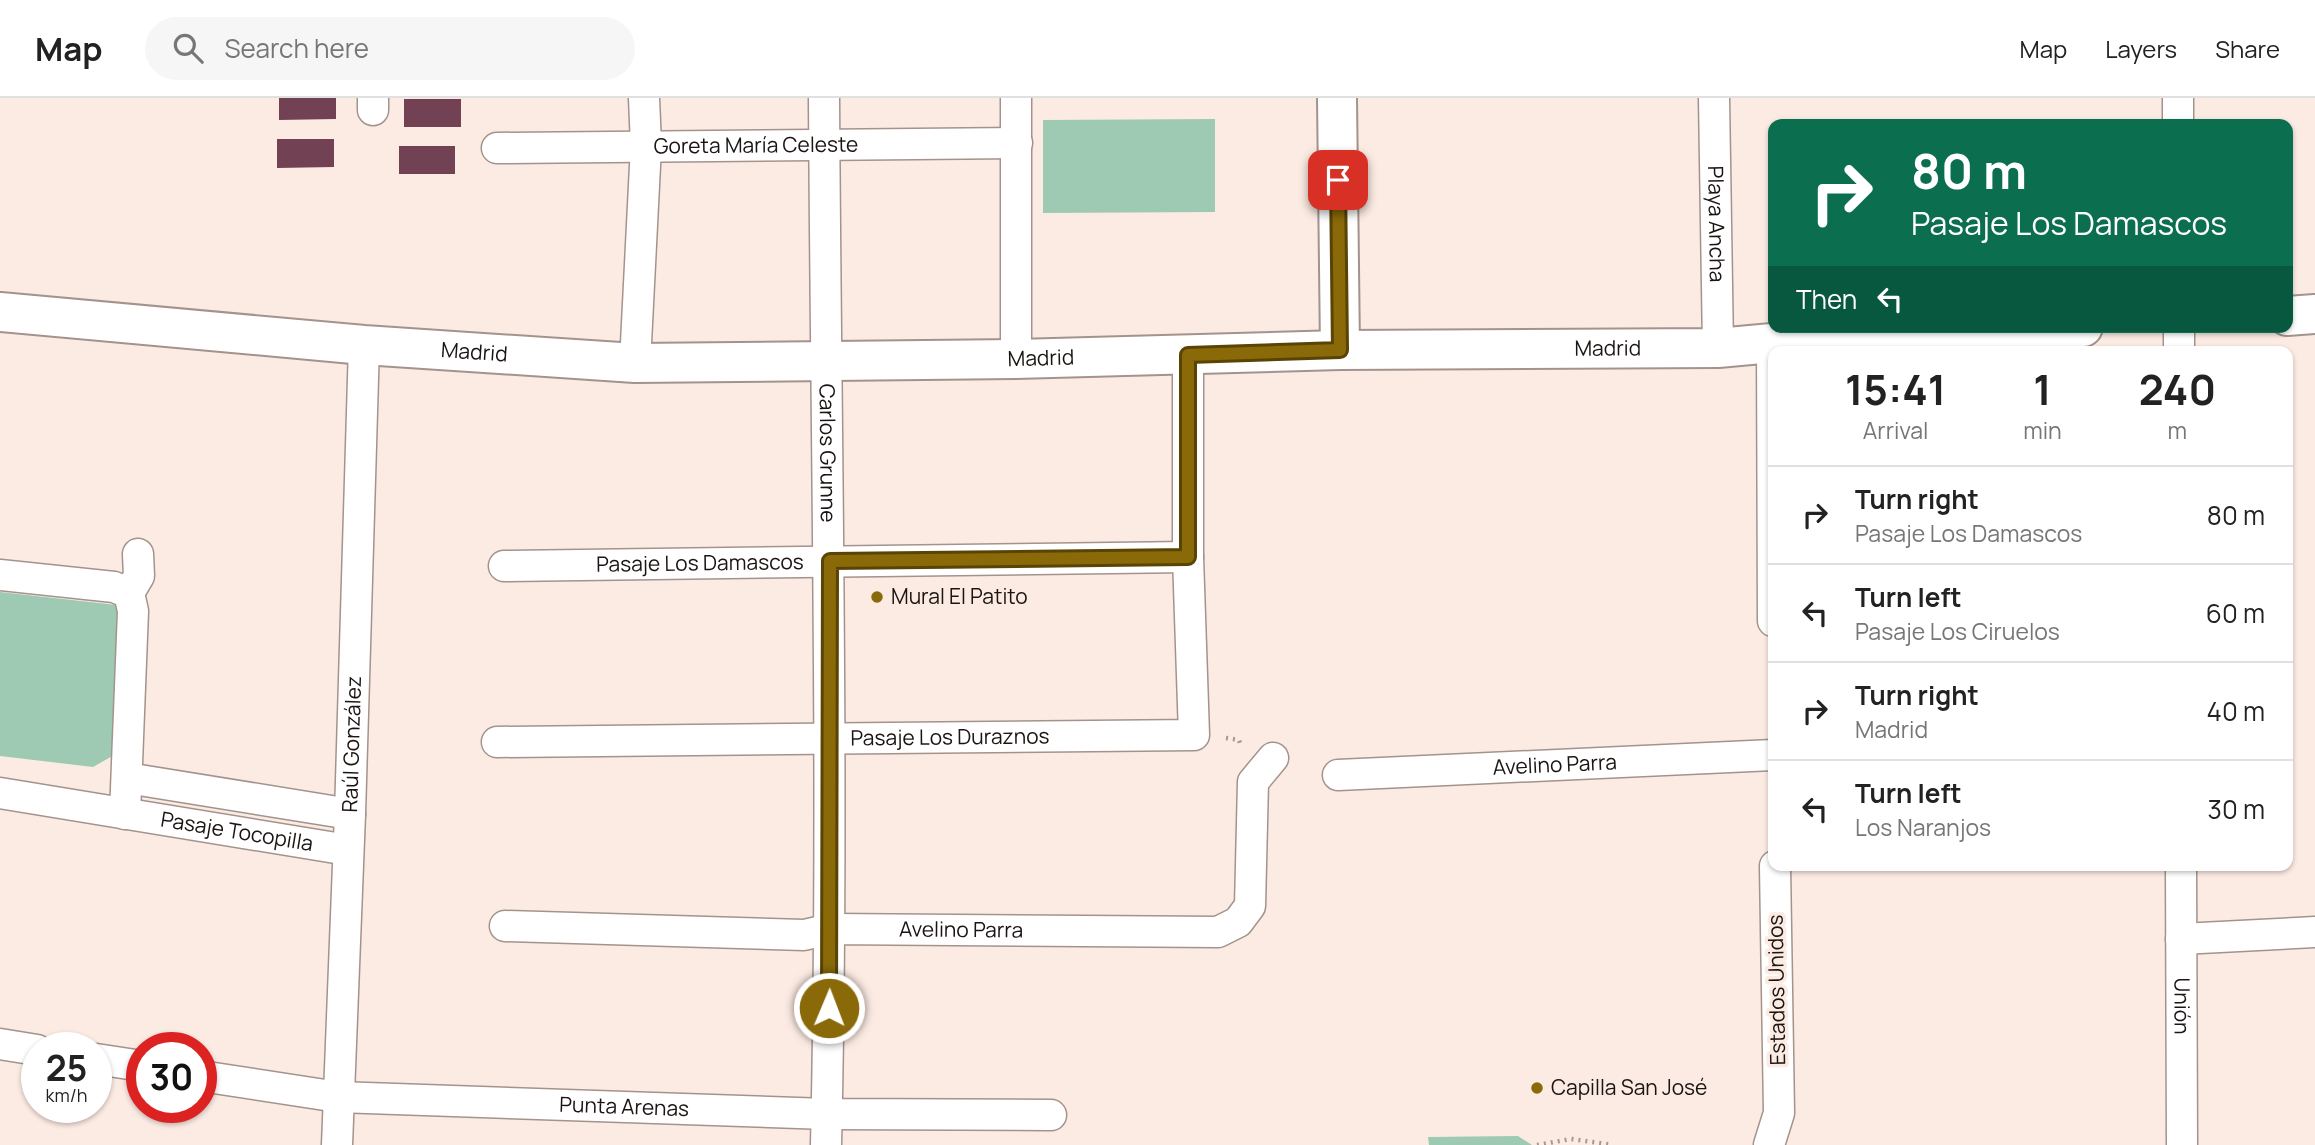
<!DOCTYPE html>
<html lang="en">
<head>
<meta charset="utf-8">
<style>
  :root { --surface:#fff; --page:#f6f6f6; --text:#222; --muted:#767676; --line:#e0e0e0 }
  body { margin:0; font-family:Manrope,sans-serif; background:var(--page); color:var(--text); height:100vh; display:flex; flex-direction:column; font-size:26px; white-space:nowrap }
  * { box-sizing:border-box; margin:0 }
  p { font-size:23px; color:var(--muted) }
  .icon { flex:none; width:38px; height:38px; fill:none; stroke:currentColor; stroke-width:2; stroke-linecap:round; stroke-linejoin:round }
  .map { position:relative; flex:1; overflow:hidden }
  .panel { position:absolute; left:1768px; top:248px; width:525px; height:525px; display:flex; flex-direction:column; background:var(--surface); border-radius:14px; box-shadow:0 2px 5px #0004 }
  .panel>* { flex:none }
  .hud { position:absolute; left:1768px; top:21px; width:525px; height:214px; border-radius:14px; box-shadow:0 2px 5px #0004; background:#0b6e4f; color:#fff; overflow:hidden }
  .speed { position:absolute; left:21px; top:934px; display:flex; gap:14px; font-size:35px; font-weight:700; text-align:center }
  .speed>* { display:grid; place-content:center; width:91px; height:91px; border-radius:50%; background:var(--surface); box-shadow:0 2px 5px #0004; line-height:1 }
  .speed small { font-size:18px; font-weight:400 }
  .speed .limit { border:10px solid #d22; background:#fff; color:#111 }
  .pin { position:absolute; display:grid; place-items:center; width:60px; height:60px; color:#fff; margin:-30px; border-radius:14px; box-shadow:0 4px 10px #0006 }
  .me { position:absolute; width:77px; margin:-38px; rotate:1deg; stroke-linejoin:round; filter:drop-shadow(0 0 5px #0008) }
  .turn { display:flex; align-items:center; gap:24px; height:147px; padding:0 28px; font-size:32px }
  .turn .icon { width:91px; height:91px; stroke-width:2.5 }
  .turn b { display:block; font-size:49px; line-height:60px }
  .then { display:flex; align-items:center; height:66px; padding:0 28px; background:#0003; gap:14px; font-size:26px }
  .eta { display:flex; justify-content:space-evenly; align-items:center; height:119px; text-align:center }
  .eta b { font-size:42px; font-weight:700; line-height:49px }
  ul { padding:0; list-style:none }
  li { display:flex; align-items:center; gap:21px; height:98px; padding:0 28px; border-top:2px solid var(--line) }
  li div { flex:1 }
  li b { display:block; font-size:26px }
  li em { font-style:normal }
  header { display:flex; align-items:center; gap:42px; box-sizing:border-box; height:98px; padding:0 35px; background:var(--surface); border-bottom:2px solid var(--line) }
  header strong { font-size:33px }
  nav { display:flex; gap:38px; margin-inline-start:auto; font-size:24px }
  .search { width:490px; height:63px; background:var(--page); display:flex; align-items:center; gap:18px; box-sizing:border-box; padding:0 24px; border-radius:38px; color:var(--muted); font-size:26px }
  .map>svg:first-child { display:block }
  .green { fill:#9ecab3 }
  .building { fill:#724254 }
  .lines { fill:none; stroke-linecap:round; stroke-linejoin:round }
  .street-casing { stroke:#a3938c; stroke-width:33 }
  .secondary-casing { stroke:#a3938c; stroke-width:42 }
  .path { stroke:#a69993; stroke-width:4.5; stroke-dasharray:2 5; stroke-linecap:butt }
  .street { stroke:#fff; stroke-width:30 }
  .secondary { stroke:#fff; stroke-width:38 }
  .route-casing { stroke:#594405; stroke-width:18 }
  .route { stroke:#896908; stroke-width:12 }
  .poi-dot { fill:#896908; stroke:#fcebe3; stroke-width:2.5 }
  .labels { text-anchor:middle; stroke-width:7; stroke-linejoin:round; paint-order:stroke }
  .street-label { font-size:21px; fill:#1a1412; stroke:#fcebe3 }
  .poi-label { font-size:21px; fill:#1a1412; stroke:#fcebe3; text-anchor:start }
</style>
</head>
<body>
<header>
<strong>Map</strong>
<div class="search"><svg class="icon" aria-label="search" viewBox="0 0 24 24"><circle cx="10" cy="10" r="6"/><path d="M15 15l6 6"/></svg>Search here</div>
<nav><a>Map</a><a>Layers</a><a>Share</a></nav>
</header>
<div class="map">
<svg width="2315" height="1047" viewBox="0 0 2315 1047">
  <rect width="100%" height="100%" fill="#fcebe3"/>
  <path class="green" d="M1215,21V114L1043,115V22Z
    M0,494L117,507L116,656L93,669L0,658Z
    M1518,1038L1532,1047H1429L1428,1039Z"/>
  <path class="building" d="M279,0H336V21L279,22Z
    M404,1H461V29H404Z
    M277,41H334V69L277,70Z
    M399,48H455V76H399Z"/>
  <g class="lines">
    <g class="street-casing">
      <g id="street">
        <path d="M373,0V12"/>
        <path id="s1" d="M824,0C826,349 834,698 826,1047"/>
        <path id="s2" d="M1714,0L1718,250"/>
        <path d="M2178,0V26"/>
        <path id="s3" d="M497,50L1017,45"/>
        <path d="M2179,229V254"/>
        <path d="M1772,245L1773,523"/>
        <path d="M1016,261V0"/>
        <path d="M635,265L646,48L644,0"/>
        <path id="s4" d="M504,468L1188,459"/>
        <path d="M0,477L114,489L129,495L133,513L125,716"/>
        <path d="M129,495L139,478L138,456"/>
        <path id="s5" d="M497,644L1194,637L1188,459V257"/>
        <path id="s6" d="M1338,677L1773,657"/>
        <path d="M127,680L350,716"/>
        <path id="s7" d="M0,695L348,752"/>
        <path id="s8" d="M2181,768L2182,1047"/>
        <path id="s9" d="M505,828L804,837L830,831L1218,834L1238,824L1250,808L1253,684L1273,660"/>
        <path d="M2181,841L2315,834"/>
        <path d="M0,946L37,952"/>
        <path d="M96,961L142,968"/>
        <path id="s10" d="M201,978L338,999L827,1016L1051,1017"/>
        <path id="s11" d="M337,1047L350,716L364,247"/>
        <path d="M1769,1047L1779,1015L1775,768"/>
      </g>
    </g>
    <g class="secondary-casing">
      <g id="secondary">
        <path d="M1337,0L1340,252"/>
        <path id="s12" d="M0,214L364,247L635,265L1016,261L1340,252L1718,250L1772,245L2083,229"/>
        <path d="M2287,218L2315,216"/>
      </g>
    </g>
    <path class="path" d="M1226,640L1239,642L1241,648
      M1537,1047L1571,1041L1613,1047"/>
    <use href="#street" class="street"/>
    <use href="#secondary" class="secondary"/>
  </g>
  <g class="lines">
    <g class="route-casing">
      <path id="route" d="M829,910L830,463L1188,459V257L1340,252L1338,82"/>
    </g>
    <use href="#route" class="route"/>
  </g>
  <g class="poi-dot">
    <circle cx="877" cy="499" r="7"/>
    <circle cx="1537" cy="990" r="7"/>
  </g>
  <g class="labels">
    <g class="street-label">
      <text dy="7" stroke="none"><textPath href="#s3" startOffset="259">Goreta María Celeste</textPath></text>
      <text dy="7" stroke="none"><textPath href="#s2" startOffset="126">Playa Ancha</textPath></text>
      <text dy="7" stroke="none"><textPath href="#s12" startOffset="1610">Madrid</textPath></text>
      <text dy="7" stroke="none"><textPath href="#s12" startOffset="476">Madrid</textPath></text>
      <text dy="7" stroke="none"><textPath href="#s12" startOffset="1043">Madrid</textPath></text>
      <text dy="7" stroke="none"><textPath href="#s1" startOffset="355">Carlos Grunne</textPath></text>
      <text dy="7" stroke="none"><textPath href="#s4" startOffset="196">Pasaje Los Damascos</textPath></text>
      <text dy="7" stroke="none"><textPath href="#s5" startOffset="453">Pasaje Los Duraznos</textPath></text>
      <text dy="7" stroke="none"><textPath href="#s11" startOffset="401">Raúl González</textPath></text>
      <text dy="7" stroke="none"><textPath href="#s6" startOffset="217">Avelino Parra</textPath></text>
      <text dy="7" stroke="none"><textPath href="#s7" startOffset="240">Pasaje Tocopilla</textPath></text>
      <text dy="7" stroke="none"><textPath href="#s9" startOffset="457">Avelino Parra</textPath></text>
      <text transform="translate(1777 892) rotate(-91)" y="7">Estados Unidos</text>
      <text dy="7" stroke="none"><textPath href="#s8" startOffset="140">Unión</textPath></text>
      <text dy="7" stroke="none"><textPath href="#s10" startOffset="425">Punta Arenas</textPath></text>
    </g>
    <g class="poi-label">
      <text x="891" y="506">Mural El Patito</text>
      <text x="1551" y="997">Capilla San José</text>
    </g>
  </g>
</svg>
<div class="speed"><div>25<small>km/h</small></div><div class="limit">30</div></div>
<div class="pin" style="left:1338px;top:82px;background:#d93025"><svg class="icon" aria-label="arrive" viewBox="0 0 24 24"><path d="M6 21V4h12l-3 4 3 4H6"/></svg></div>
<svg class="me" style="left:829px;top:910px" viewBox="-20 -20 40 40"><circle r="17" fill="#896908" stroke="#fff" stroke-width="3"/><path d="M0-11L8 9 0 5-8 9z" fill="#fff"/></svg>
<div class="hud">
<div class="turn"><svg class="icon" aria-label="right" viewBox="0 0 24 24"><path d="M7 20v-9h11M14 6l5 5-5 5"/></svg><div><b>80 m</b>Pasaje Los Damascos</div></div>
<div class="then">Then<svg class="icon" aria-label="left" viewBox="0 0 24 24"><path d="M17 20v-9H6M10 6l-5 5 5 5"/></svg></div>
</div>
<section class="panel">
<div class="eta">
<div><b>15:41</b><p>Arrival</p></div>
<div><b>1</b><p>min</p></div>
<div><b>240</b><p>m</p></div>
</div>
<ul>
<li><svg class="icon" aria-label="right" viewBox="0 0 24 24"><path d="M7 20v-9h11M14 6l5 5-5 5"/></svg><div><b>Turn right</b><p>Pasaje Los Damascos</p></div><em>80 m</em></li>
<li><svg class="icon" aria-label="left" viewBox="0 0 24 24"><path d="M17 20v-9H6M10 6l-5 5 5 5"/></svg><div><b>Turn left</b><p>Pasaje Los Ciruelos</p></div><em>60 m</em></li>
<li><svg class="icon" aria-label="right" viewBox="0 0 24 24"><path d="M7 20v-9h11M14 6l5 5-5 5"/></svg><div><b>Turn right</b><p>Madrid</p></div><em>40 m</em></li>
<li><svg class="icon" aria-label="left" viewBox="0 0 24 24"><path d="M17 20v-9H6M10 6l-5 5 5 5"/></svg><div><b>Turn left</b><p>Los Naranjos</p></div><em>30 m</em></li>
</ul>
</section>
</div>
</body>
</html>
